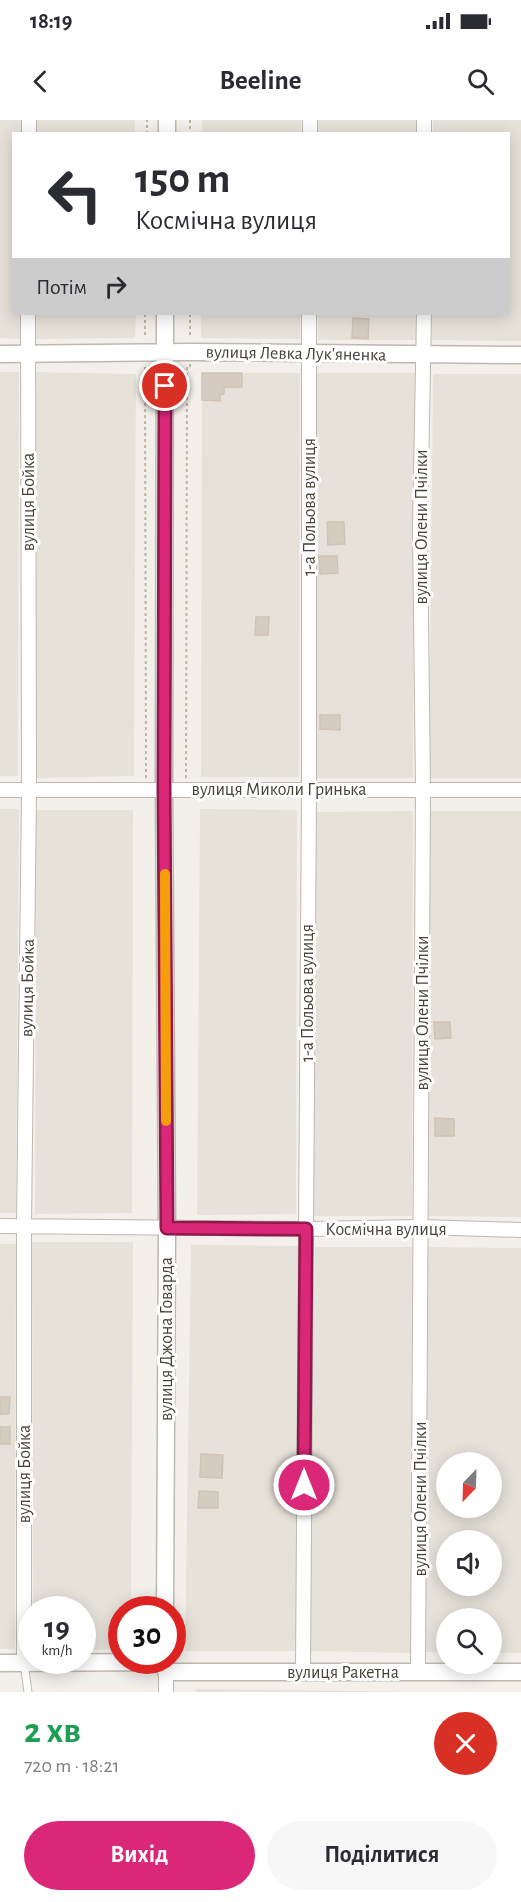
<!DOCTYPE html>
<html lang="uk">
<head>
<meta charset="utf-8">
<style>
  :root { --surface:#fff; --page:#f7f7f7; --text:#2b2b33; --muted:#7c7c81; --accent:#db2777 }
  body { margin:0; font-family:"Alegreya Sans",sans-serif; background:var(--page); color:var(--text); height:100vh; display:flex; flex-direction:column; font-size:22px; white-space:nowrap }
  * { box-sizing:border-box; margin:0 }
  p { font-size:20px; color:var(--muted) }
  .icon { flex:none; width:33px; height:33px; fill:none; stroke:currentColor; stroke-width:2; stroke-linecap:round; stroke-linejoin:round }
  .map { position:relative; height:1572px; overflow:hidden }
  .panel { display:flex; flex-direction:column; background:var(--surface); flex:1 }
  .panel>* { flex:none }
  .banner { position:absolute; left:12px; top:12px; width:498px; height:183px; border-radius:0px; box-shadow:0 3px 15px #0003; background:#fff; color:var(--text); overflow:hidden }
  .needle { width:39px; rotate:203deg }
  .fabs { position:absolute; left:436px; top:1332px; display:grid; gap:12px }
  .fabs a { display:grid; place-items:center; width:66px; height:66px; border-radius:50%; background:var(--surface); box-shadow:0 3px 15px #0003; font-size:30px }
  .speed { position:absolute; left:18px; top:1476px; display:flex; gap:12px; font-size:30px; font-weight:700; text-align:center }
  .speed>* { display:grid; place-content:center; width:78px; height:78px; border-radius:50%; background:var(--surface); box-shadow:0 3px 15px #0003; line-height:1 }
  .speed small { font-size:15px; font-weight:400 }
  .speed .limit { border:9px solid #d22; background:#fff; color:#111 }
  .pin { position:absolute; display:grid; place-items:center; width:51px; height:51px; color:#fff; margin:-26px; border:3px solid #fff; border-radius:50%; box-shadow:0 2px 6px #0007 }
  .me { position:absolute; width:66px; margin:-33px; rotate:0deg; stroke-linejoin:round; filter:drop-shadow(0 0 4px #0008) }
  .turn { display:flex; align-items:center; gap:21px; height:126px; padding:0 24px; font-size:27px }
  .turn .icon { width:78px; height:78px; stroke-width:2.5 }
  .turn b { display:block; font-size:42px; line-height:51px }
  .then { display:flex; align-items:center; height:57px; padding:0 24px; background:#0003; gap:12px; font-size:22px }
  .round { display:grid; place-items:center; flex:none; width:63px; height:63px; border-radius:32px; background:var(--page) }
  .head { display:flex; align-items:center; justify-content:space-between; height:102px; padding:0 24px }
  h1 { font-size:36px; font-weight:600; line-height:45px; color:#1e9e55 }
  .primary-button { display:flex; gap:12px; margin-top:auto; padding:12px 24px }
  .primary-button a { flex:1; height:69px; border-radius:36px; background:var(--accent); color:#fff; font-size:24px; font-weight:600; line-height:69px; text-align:center }
  .primary-button a+a { background:var(--page); color:var(--text) }
  .status { display:flex; justify-content:space-between; align-items:center; height:42px; padding:0 30px; background:var(--surface); direction:ltr }
  .status svg { height:16px; fill:currentColor }
  header { display:flex; justify-content:space-between; align-items:center; height:78px; padding:0 24px; background:var(--surface); font-size:27px; font-weight:600 }
  .map>svg:first-child { display:block }
  .residential { fill:#e7e2d9; fill-rule:evenodd }
  .building { fill:#d4ccc1; stroke:#cec3b5; stroke-width:1.5 }
  .lines { fill:none; stroke-linecap:round; stroke-linejoin:round }
  .service-casing { stroke:#beb8ae; stroke-width:9 }
  .minor-casing { stroke:#beb8ae; stroke-width:16 }
  .tertiary-casing { stroke:#beb8ae; stroke-width:19 }
  .path { stroke:#beb2a1; stroke-width:2; stroke-dasharray:3 3; stroke-linecap:butt }
  .service { stroke:#fff; stroke-width:7 }
  .minor { stroke:#fff; stroke-width:14 }
  .tertiary { stroke:#fff; stroke-width:16 }
  .route-casing { stroke:#8e194d; stroke-width:15 }
  .route { stroke:#db2777; stroke-width:10 }
  .slow { stroke:#f59e0b; stroke-width:10 }
  .labels { text-anchor:middle; stroke-width:6; stroke-linejoin:round; paint-order:stroke }
  .street-label { font-size:18px; fill:#474139; stroke:#fff }
</style>
</head>
<body>
<div class="status"><b>18:19</b><svg viewBox="0 0 49 12"><path d="M0 12V9h3v3zM5 12V6h3v6zM10 12V3h3v9zM15 12V0h3v12zM26 1h20v11H26zM47 4h2v5h-2z"/></svg></div>
<header><svg class="icon" aria-label="back" viewBox="0 0 24 24"><path d="M15 5l-7 7 7 7"/></svg>Beeline<svg class="icon" aria-label="search" viewBox="0 0 24 24"><circle cx="10" cy="10" r="6"/><path d="M15 15l6 6"/></svg></header>
<div class="map">
<svg width="521" height="1572" viewBox="0 0 521 1572">
  <rect width="100%" height="100%" fill="#f3f0eb"/>
  <path class="residential" d="M0,0H21V13L14,14V194H20V219L0,218Z
    M36,0H135V13H36Z
    M202,0H301V13H202Z
    M317,0H416V13H317Z
    M433,0H521V221L432,220V194H508V14L433,13Z
    M36,194H136L135,218L36,219Z
    M201,194H300V219L201,218Z
    M318,194H416V220H318Z
    M0,252H19L18,656H0Z
    M36,252L136,254L134,656L35,658Z
    M202,253H300L299,657H201Z
    M315,253H415L413,658H315Z
    M433,254H521V658H429Z
    M0,689H19L16,1093H0Z
    M200,689L297,690L296,1094L197,1095Z
    M36,690H133L132,1093L35,1094Z
    M413,691L412,1096H312L316,692Z
    M430,691H521V1097L429,1096Z
    M32,1122H133L131,1489L122,1490L121,1529L83,1530L82,1490L33,1489Z
    M0,1124H16L15,1529H0Z
    M191,1125L298,1126L296,1531H185Z
    M315,1127H412L411,1533L308,1531Z
    M428,1127L521,1128V1533H492V1498H447V1532H425ZM447,1342H492V1388H447ZM447,1420H492V1466H447Z
    M196,1569L424,1572H196Z"/>
  <path class="building" d="M353,198L369,199L368,219L352,218Z
    M202,253H242V267H224V274L220,275V281L202,280Z
    M327,402H344L345,424L328,425Z
    M319,436H337L338,453L320,454Z
    M256,497H269L268,515H255Z
    M320,595H340V610L320,609Z
    M434,902H450L451,918L435,919Z
    M435,998L454,999V1016H435Z
    M0,1277H10L9,1294H0Z
    M0,1307H10V1324H0Z
    M201,1334L223,1335L222,1358L200,1357Z
    M199,1371L218,1372V1388H198Z"/>
  <g class="lines">
    <g class="service-casing">
      <path id="service" d="M24,1543L28,1572"/>
    </g>
    <g class="minor-casing">
      <path id="minor" d="M29,14V0
        M310,14V0
        M424,14V0
        M0,670H521
        M0,1106L306,1109L422,1107L521,1110
        M24,1543V1105L29,670L28,194
        M166,1552V1572
        M303,1552L309,671V194
        M418,1552L423,669L420,407L424,194"/>
    </g>
    <g class="tertiary-casing">
      <path id="tertiary" d="M167,14V0
        M0,234L190,232L521,235
        M165,1490L167,1108L164,669L165,194
        M165,1540L166,1552H521
        M0,1543L165,1542"/>
    </g>
    <path class="path" d="M190,0V14
      M147,14V0
      M145,194V218
      M190,194V218
      M145,247L146,659
      M186,658L187,248H190V244"/>
    <use href="#service" class="service"/>
    <use href="#minor" class="minor"/>
    <use href="#tertiary" class="tertiary"/>
  </g>
  <g class="lines">
    <g class="route-casing">
      <path id="route" d="M165,266L164,669L167,1108L306,1109L304,1365"/>
    </g>
    <use href="#route" class="route"/>
    <path class="slow" d="M165,754L166,1001"/>
  </g>
  <g class="labels">
    <g class="street-label">
      <text transform="translate(296 233) rotate(1)" y="6">вулиця Левка Лук'яненка</text>
      <text transform="translate(28 382) rotate(-90)" y="6">вулиця Бойка</text>
      <text transform="translate(309 387) rotate(-90)" y="6">1-а Польова вулиця</text>
      <text transform="translate(421 407) rotate(-90)" y="6">вулиця Олени Пчілки</text>
      <text x="279" y="675">вулиця Миколи Гринька</text>
      <text transform="translate(27 868) rotate(-89)" y="6">вулиця Бойка</text>
      <text transform="translate(307 873) rotate(-90)" y="6">1-а Польова вулиця</text>
      <text transform="translate(422 893) rotate(-90)" y="6">вулиця Олени Пчілки</text>
      <text x="386" y="1115">Космічна вулиця</text>
      <text transform="translate(166 1219) rotate(-90)" y="6">вулиця Джона Говарда</text>
      <text transform="translate(24 1354) rotate(-90)" y="6">вулиця Бойка</text>
      <text transform="translate(420 1379) rotate(-90)" y="6">вулиця Олени Пчілки</text>
      <text x="343" y="1558">вулиця Ракетна</text>
    </g>
  </g>
</svg>
<div class="fabs">
<a><svg class="needle" viewBox="-14 -14 28 28"><path d="M0-13l5 13h-10z" fill="#e53935"/><path d="M0 13l5-13h-10z" fill="#7c7c81"/></svg></a>
<a><svg class="icon" aria-label="sound" viewBox="0 0 24 24"><path d="M4 9h4l5-4v14l-5-4H4zM17 9q2 3 0 6"/></svg></a>
<a><svg class="icon" aria-label="search" viewBox="0 0 24 24"><circle cx="10" cy="10" r="6"/><path d="M15 15l6 6"/></svg></a>
</div>
<div class="speed"><div>19<small>km/h</small></div><div class="limit">30</div></div>
<div class="pin" style="left:165px;top:266px;background:#d93025"><svg class="icon" aria-label="arrive" viewBox="0 0 24 24"><path d="M6 21V4h12l-3 4 3 4H6"/></svg></div>
<svg class="me" style="left:304px;top:1365px" viewBox="-20 -20 40 40"><circle r="17" fill="#db2777" stroke="#fff" stroke-width="3"/><path d="M0-11L8 9 0 5-8 9z" fill="#fff"/></svg>
<div class="banner">
<div class="turn"><svg class="icon" aria-label="left" viewBox="0 0 24 24"><path d="M17 20v-9H6M10 6l-5 5 5 5"/></svg><div><b>150 m</b>Космічна вулиця</div></div>
<div class="then">Потім<svg class="icon" aria-label="right" viewBox="0 0 24 24"><path d="M7 20v-9h11M14 6l5 5-5 5"/></svg></div>
</div>
</div>
<section class="panel">
<div class="head"><div><h1>2 хв</h1><p>720 m · 18:21</p></div><a class="round" style="background:#d93025;color:#fff"><svg class="icon" aria-label="close" viewBox="0 0 24 24"><path d="M6 6l12 12M18 6L6 18"/></svg></a></div>
<div class="primary-button"><a>Вихід</a><a>Поділитися</a></div>
</section>
</body>
</html>
